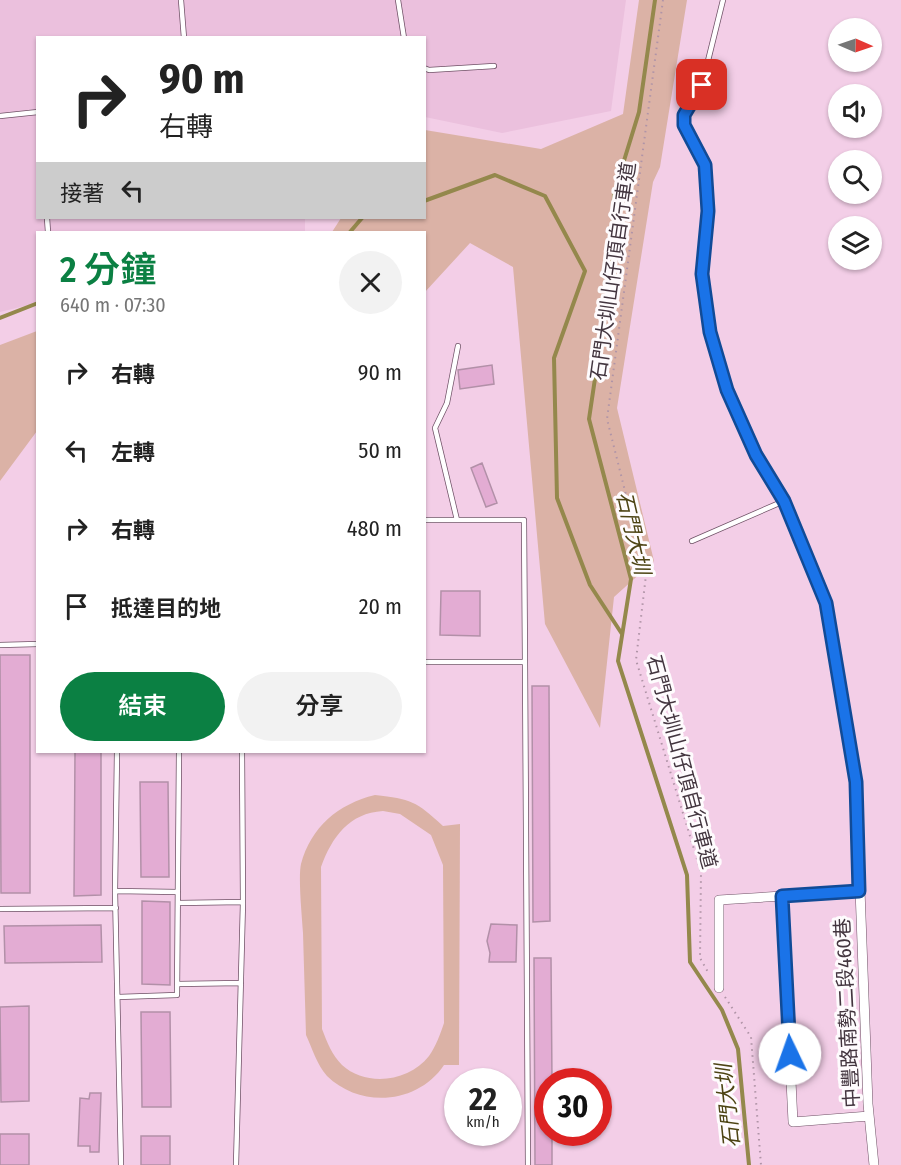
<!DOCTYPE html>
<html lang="zh-TW">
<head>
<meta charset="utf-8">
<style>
  :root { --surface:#fff; --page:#f2f2f2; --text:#222; --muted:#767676; --accent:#0b8043 }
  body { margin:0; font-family:"Fira Sans Condensed","Noto Sans TC",sans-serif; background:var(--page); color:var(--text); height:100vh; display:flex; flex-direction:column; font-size:22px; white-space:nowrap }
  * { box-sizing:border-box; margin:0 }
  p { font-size:20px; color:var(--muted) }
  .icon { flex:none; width:33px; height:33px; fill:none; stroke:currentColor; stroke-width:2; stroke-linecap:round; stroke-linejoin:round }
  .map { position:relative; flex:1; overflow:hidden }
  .panel { position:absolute; left:36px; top:231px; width:390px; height:522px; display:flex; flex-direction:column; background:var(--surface); border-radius:0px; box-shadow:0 2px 4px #0004 }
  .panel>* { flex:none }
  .banner { position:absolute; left:36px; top:36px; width:390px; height:183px; border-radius:0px; box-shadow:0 2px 4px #0004; background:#fff; color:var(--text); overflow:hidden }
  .needle { width:39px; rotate:92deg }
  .controls { position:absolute; left:828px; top:18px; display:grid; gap:12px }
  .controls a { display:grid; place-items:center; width:54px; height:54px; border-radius:50%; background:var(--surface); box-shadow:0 2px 4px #0004; font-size:30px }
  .speed { position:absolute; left:444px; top:1068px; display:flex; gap:12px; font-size:30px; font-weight:700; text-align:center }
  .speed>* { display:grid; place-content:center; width:78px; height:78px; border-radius:50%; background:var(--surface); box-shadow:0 2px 4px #0004; line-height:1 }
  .speed small { font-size:15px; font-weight:400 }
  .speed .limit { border:9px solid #d22; background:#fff; color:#111 }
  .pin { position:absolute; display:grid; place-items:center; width:51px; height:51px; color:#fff; margin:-26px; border-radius:12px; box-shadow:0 3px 9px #0006 }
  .me { position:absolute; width:66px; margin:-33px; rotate:357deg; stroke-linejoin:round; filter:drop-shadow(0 0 4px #0008) }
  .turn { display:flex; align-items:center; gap:21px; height:126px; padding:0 24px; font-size:27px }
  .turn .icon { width:78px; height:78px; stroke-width:2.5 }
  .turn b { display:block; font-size:42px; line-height:51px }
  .then { display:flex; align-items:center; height:57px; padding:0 24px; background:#0003; gap:12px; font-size:22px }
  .round { display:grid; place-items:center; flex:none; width:63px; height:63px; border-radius:32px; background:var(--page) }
  .headline { display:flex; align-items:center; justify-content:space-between; height:102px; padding:0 24px }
  h1 { font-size:36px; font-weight:600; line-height:45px; color:var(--accent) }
  .action { display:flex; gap:12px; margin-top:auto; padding:12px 24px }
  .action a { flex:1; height:69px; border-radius:36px; background:var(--accent); color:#fff; font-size:24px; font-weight:600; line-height:69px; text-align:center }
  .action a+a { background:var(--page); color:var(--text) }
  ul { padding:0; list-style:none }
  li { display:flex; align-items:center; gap:18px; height:78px; padding:0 24px }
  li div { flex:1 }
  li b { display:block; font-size:22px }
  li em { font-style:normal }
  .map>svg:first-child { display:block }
  .built { fill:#ebc0dd }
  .green { fill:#dbb2a6; fill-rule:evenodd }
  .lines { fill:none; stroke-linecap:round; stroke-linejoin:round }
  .stream { stroke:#94884c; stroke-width:4 }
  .building { fill:#e3acd3; stroke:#b290a8; stroke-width:1.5 }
  .service-casing { stroke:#6f5166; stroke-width:6 }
  .minor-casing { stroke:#6f5166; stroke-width:10 }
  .path { stroke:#b094a7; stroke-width:2; stroke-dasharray:1.5 4.5; stroke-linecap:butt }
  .service { stroke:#fff; stroke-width:4.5 }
  .minor { stroke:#fff; stroke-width:9 }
  .route-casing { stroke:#114b97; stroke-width:15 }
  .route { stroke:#1a73e8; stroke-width:10 }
  .labels { text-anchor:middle; stroke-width:6; stroke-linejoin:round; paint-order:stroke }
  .street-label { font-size:20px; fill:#43353f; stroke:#fefbfd }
  .water-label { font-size:21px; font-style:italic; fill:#4d4414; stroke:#fefbfd }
</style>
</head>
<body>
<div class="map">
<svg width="901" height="1165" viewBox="0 0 901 1165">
  <rect width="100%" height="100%" fill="#f3cee7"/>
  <path class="built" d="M0,0H626L611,111L502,133L425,117L424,38H38V218H305V232H38L37,303L0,312Z"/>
  <path class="green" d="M639,0H687L660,167L653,182L617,408L654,561L614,597L600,728L545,624L513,267L470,243L425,292L424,232H332L341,218H424L425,130L541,149L623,114Z
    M37,331V431L0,481V345Z
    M375,795C411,799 416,801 443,826L460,824L459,1065H444C418,1104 361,1109 327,1076C317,1065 312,1048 306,1035C305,1001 304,967 303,933C302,917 298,877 301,864C311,827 338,804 375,795ZM383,811L400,814L431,835L443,865L444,1023C440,1035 436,1046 429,1056C409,1082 366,1087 342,1065C332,1055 327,1042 322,1029L321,867C332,837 349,813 383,811Z"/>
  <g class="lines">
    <path class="stream" d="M655,0L639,112L614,193L613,257L589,419L631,579L618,661L687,875L690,962L722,1010L738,1049L749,1165
      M424,201L495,175L545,196L585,271L554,358L557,498L590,585L622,634
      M350,232L362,218
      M0,318L38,303"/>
  </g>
  <path class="building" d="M492,365L494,384L460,389L458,370Z
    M482,463L497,503L486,507L471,468Z
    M441,591H480V636L440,635Z
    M0,655H30V893H1Z
    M532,686H549L550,921L533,922Z
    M75,752H101V895L74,896Z
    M140,782H168L169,877H141Z
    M142,901L170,902V985L142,984Z
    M491,924L517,925L516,962H489L490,953L487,941Z
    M101,925L102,962L5,963L4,926Z
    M534,958H551L552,1082H548V1132H552V1165H535Z
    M29,1006V1101L1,1102L0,1007Z
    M141,1012H170L171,1107H142Z
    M90,1093H101L99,1152H90V1146H78L80,1098L89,1099Z
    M0,1134H29V1165H0Z
    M141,1136H170V1165H141Z"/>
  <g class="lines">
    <g class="service-casing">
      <path id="service" d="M181,0L184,38
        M398,0L404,38
        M723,0L702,85L684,115V125L705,165L708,211L702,274L710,332L727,390L756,455L784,501L826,603L832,638
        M424,68L429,70L494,66
        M0,116L38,112
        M47,218L48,232
        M424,520H524L525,662H424
        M457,520L435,428L447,403L458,346
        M692,541L784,501
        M0,645L38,644
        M525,662L528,1165
        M117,752L115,891L121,1165
        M115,891L178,892
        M178,903L243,902
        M0,909L116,908
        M177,984L241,983
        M118,997L177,995L179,752
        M236,1165L243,902L242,752"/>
    </g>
    <g class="minor-casing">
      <path id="minor" d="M832,638L856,782L868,1104L874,1165
        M859,891L782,896L793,1122L869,1116
        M719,988V900L782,896"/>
    </g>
    <path class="path" d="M663,0L607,419L646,575L636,660L701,872L700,958L708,972
      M725,997L751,1037L761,1165"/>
    <use href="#service" class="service"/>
    <use href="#minor" class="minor"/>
  </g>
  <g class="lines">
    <g class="route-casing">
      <path id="route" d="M702,85L684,115V125L705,165L708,211L702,274L710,332L727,390L756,455L784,501L826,603L856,782L859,891L782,896L790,1054"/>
    </g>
    <use href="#route" class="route"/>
  </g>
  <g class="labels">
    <g class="street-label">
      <text transform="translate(613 271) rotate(-82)" y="7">石門大圳山仔頂自行車道</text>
      <text transform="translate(682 762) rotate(75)" y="7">石門大圳山仔頂自行車道</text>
      <text transform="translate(847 1013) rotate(-93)" y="7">中豐路南勢二段460巷</text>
    </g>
    <g class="water-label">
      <text transform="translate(633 533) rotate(77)" y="7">石門大圳</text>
      <text transform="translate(728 1106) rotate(-96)" y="7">石門大圳</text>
    </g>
  </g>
</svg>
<div class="controls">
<a><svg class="needle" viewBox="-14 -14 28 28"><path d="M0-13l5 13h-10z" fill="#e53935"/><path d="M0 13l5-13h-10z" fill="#767676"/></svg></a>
<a><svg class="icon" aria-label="sound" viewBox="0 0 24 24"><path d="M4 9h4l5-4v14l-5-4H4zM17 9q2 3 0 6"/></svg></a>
<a><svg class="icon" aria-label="search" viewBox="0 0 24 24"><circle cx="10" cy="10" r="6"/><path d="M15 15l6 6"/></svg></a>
<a><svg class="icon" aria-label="layers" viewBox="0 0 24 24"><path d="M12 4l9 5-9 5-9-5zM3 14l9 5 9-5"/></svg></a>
</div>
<div class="speed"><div>22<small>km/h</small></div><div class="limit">30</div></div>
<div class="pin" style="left:702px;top:85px;background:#d93025"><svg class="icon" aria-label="arrive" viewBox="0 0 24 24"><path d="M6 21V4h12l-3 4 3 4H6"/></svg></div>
<svg class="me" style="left:790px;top:1054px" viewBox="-20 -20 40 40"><circle r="19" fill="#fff"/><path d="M0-13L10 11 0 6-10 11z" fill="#1a73e8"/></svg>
<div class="banner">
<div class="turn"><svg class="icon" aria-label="right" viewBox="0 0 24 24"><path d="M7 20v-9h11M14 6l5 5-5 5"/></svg><div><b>90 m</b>右轉</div></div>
<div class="then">接著<svg class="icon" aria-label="left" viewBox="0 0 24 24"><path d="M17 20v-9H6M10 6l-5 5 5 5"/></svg></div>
</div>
<section class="panel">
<div class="headline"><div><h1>2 分鐘</h1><p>640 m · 07:30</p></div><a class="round"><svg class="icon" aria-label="close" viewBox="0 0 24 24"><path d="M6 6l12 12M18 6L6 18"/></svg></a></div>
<ul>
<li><svg class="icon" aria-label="right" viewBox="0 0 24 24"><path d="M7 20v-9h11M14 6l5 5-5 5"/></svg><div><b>右轉</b></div><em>90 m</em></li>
<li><svg class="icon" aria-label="left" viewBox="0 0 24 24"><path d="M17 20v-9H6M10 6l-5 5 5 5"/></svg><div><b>左轉</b></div><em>50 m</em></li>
<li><svg class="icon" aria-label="right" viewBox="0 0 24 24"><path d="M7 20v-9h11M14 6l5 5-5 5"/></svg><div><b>右轉</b></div><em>480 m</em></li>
<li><svg class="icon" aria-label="arrive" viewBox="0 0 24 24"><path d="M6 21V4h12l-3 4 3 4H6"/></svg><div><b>抵達目的地</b></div><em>20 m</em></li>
</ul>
<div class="action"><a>結束</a><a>分享</a></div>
</section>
</div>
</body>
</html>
